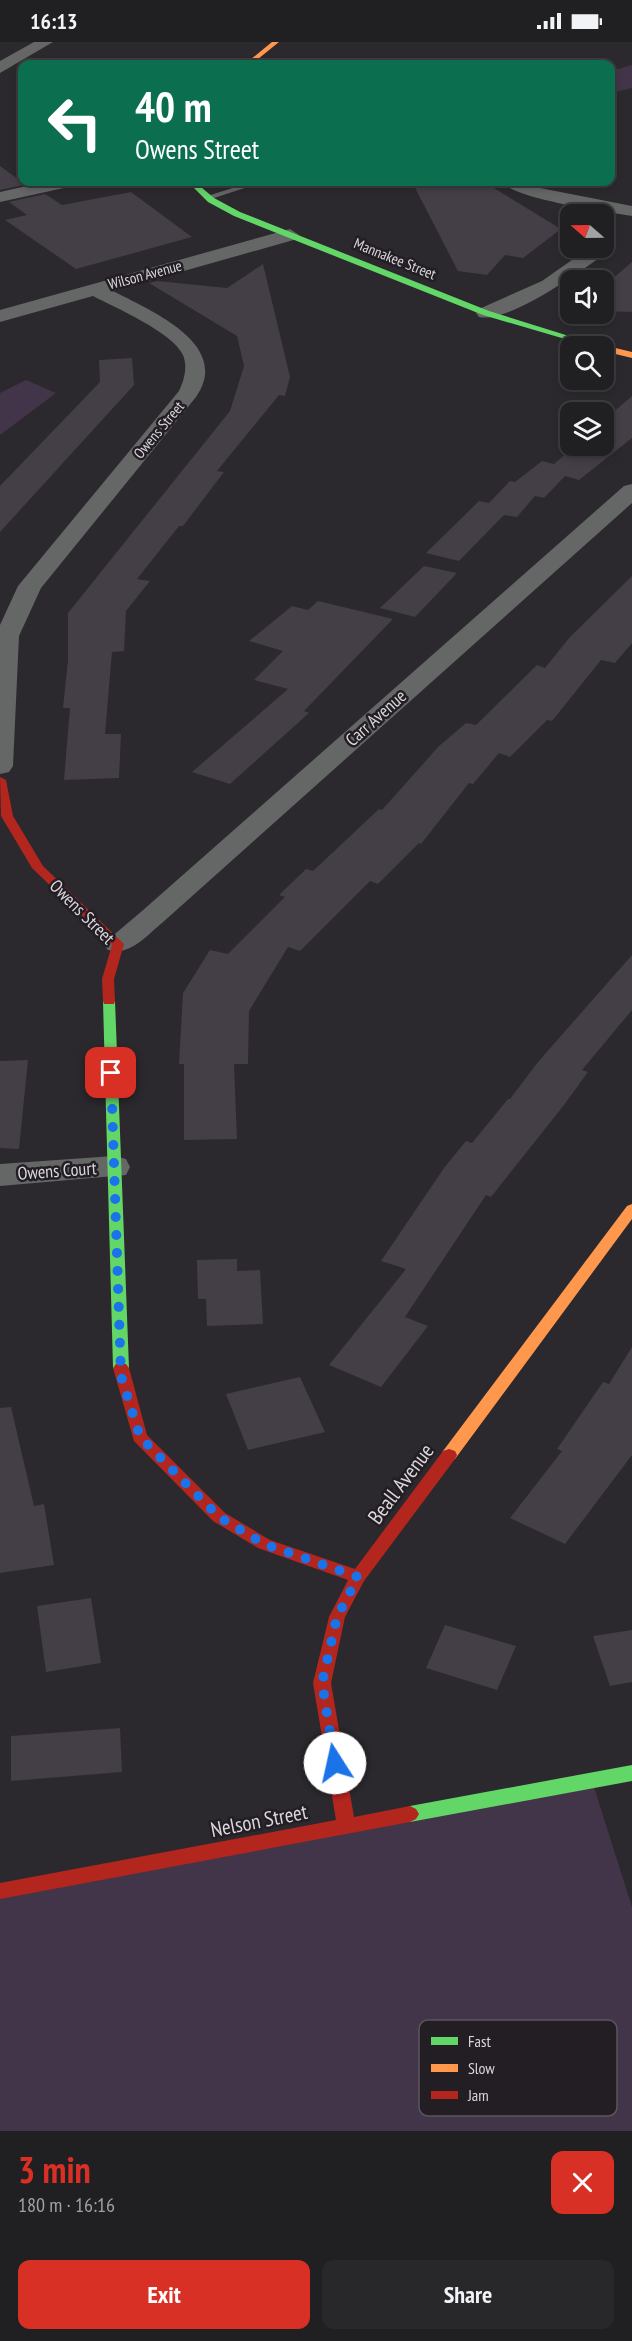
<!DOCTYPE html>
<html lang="en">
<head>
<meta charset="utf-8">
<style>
  :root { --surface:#201f22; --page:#28272a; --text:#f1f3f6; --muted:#a2a2a5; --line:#3d3d40; --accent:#d93025 }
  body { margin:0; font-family:"PT Sans Narrow",sans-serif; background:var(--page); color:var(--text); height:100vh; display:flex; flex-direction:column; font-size:22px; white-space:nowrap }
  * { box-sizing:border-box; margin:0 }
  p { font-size:20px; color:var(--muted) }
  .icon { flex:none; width:33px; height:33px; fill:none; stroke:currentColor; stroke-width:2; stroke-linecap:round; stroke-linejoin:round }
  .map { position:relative; height:2089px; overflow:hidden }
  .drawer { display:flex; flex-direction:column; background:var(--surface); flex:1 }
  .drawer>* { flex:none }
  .guide { position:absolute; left:18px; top:18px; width:597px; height:126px; border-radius:12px; box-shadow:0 3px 9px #0003,0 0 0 2px var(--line); background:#0b6e4f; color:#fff; overflow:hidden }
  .needle { width:39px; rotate:290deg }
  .tools { position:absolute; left:560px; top:162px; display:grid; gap:12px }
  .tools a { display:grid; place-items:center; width:54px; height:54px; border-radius:12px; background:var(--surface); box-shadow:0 3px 9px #0003,0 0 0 2px var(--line); font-size:30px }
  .pin { position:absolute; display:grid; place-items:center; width:51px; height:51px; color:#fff; margin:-26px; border-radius:12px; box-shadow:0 3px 9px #0006 }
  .me { position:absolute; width:66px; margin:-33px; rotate:350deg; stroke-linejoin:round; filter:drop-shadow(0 0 4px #0008) }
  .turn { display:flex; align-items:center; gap:21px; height:126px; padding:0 18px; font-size:27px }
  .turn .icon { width:78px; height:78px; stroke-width:2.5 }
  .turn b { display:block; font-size:42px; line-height:51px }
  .round { display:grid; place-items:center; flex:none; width:63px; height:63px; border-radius:12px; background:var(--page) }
  .summary { display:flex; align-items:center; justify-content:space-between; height:102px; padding:0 18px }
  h1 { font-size:36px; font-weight:600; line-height:45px; color:var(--accent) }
  .button { display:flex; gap:12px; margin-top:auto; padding:12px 18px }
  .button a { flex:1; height:69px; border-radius:12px; background:var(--accent); color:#fff; font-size:24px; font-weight:600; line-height:69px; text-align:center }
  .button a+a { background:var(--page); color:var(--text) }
  .status { display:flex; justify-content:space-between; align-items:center; height:42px; padding:0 30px; background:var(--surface); direction:ltr }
  .status svg { height:16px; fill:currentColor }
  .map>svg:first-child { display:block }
  .green { fill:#433549 }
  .building { fill:#443e46 }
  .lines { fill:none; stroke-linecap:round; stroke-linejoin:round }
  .lane { fill:#656666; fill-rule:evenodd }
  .street { fill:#656666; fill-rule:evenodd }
  .fast { fill:#63d668; fill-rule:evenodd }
  .slow { fill:#ff974d; fill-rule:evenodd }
  .jam { fill:#b3261e; fill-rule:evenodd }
  .route { stroke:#1a73e8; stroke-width:10; stroke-dasharray:0 18 }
  .labels { text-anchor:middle; stroke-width:5; stroke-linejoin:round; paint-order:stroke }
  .far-street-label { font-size:15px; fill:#dad7dc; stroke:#231e24 }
  .street-label { font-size:18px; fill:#dad7dc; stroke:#231e24 }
  .near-street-label { font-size:21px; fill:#dad7dc; stroke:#231e24 }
  .key { fill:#231e24; stroke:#5a565b; stroke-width:1.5 }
  .key-label { font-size:16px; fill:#dad7dc }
</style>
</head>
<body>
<div class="status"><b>16:13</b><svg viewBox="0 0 49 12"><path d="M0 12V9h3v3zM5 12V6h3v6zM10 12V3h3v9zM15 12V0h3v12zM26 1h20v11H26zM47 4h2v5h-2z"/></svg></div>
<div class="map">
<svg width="632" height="2089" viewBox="0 0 632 2089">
  <rect width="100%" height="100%" fill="#2b292d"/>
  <path class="green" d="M632,23V46L611,51V29Z
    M26,338L56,351L0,393V351Z
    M592,1739L632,1865V2089H0V1849Z"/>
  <path class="building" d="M0,124L22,140L28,142L0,148Z
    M412,140H484L561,187L523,216L505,213L487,233L458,229Z
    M131,150L192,195L76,227L5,178L27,173L9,160L45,152L62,163Z
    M632,220V270L603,269V245Z
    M263,222L290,335L285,354L279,353L217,429L224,430L183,484H179L137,537L150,539L126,569L124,609L112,610L105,692H121L119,736L64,738L70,666H63L68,618V571L230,369L244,324L237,294L149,241L157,239L227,246Z
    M132,316L134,343L0,490V444L100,340L99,318Z
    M632,354V396L579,438L565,434L544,456L535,454L517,475L504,473L459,519L426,511L479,459L489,461L510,439L515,440L542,419L554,422L575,404H603V379Z
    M424,524L457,531L415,575L380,566Z
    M632,534V601L615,621L601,618L552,679L547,678L510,715L499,711L473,742L469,741L421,802L419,801L378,842L370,839L300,909L288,905L249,969L248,1022H234L237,1097L184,1098V1022H179L183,951L210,908L228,912L285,855L279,853L306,827L313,829L379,767L382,768L439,704L466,681L476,683L537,623L545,626L570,595Z
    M318,559L393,577L304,669L309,671L230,742L192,730L288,647L254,638L283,609L249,599L292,564L308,568Z
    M632,913V968L582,1028L588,1030L564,1063L491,1155L486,1153L405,1275L428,1284L381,1345L329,1323L406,1227L381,1219L444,1126L466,1099L472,1101L508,1057H510L538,1020Z
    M28,1018L19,1107L0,1106V1019Z
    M237,1217V1229L260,1228L263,1282L207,1284L206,1257H198L197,1218Z
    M632,1305V1413L565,1502L510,1476L562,1409L557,1407L603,1340L609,1342Z
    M300,1335L325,1390L248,1408L226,1352Z
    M11,1365L34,1464L44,1462L54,1523L0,1531V1366Z
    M91,1556L101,1621L46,1630L37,1564Z
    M445,1583L516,1604L497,1648L426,1626Z
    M632,1588V1640L610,1644L593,1594Z
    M120,1686L122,1730L11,1739V1694Z"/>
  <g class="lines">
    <path class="lane" d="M252,140H263L211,157L204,155Z"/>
    <path class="street" d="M34,0H53L0,31V19Z
      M45,140H76L73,144L0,160V150Z
      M502,140H525L540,146L632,164V174C608,170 514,157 502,140Z
      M290,187L299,193L297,197L113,249C149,268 233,302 196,355L41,546L19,594L13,724L9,730L0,732V583L18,544L179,349C184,338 188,325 183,313C172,290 116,266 93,254L0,280V268Z
      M603,201L609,206L607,210C583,228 508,282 479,275L476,271L479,267L542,239L589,206H603Z
      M632,442V461L162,881C145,895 130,914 108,908L103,902L142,869L624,444Z
      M114,1114L126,1117L130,1125L126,1133L0,1144V1122Z"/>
    <path class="fast" d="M188,140H195L214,156L240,170L489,269L601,304H589L483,273L234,174L208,160Z
      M109,955L115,959L129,1326L126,1330H116L113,1326L103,959Z
      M632,1723V1739L410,1780L404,1777L401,1772L404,1767L410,1764Z"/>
    <path class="slow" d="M272,0H279L252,22H245Z
      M603,303L632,310V316L603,309V304H600Z
      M632,1162V1177L455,1417L449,1419L443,1417L441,1413L443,1409L627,1164Z"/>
    <path class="jam" d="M0,735L6,738L13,774L43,824L124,902L114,937L115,959L114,962H104L103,959L102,937L112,903L32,826L1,774Z
      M121,1321L126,1322L129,1326L147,1393L225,1471L270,1498L355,1527L443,1409L449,1407L455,1409L457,1413L455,1417L364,1539L345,1575L331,1641L354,1775L410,1764L416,1767L419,1772L416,1777L410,1780L0,1857V1841L336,1778L313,1641L329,1575L348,1538L258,1506L213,1479L134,1399L113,1326L116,1322Z"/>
  </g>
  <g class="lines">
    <path class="route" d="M111,1031L121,1334L140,1395L219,1475L264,1502L358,1535L337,1575L322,1641L335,1721"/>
  </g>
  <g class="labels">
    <g class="far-street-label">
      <text transform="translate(395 217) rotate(22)" y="5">Mannakee Street</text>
      <text transform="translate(145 233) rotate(-15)" y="5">Wilson Avenue</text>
      <text transform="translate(159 388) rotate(-50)" y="5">Owens Street</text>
    </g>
    <g class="street-label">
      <text transform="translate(376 676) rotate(-42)" y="6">Carr Avenue</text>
      <text transform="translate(82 870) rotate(45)" y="6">Owens Street</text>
      <text transform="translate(57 1129) rotate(-4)" y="6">Owens Court</text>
    </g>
    <g class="near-street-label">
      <text transform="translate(401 1442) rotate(-53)" y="7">Beall Avenue</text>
      <text transform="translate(259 1779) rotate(-11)" y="7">Nelson Street</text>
    </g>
  </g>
  <rect x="419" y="1978" width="198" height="96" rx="9" class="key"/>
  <rect x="431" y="1995" width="27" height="8" fill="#63d668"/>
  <rect x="431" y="2022" width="27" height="8" fill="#ff974d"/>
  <rect x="431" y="2049" width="27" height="8" fill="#b3261e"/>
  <g class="key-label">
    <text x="468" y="2005">Fast</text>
    <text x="468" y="2032">Slow</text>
    <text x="468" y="2059">Jam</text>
  </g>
</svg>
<div class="tools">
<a><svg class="needle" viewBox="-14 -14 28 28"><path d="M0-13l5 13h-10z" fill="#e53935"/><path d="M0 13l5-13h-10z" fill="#a2a2a5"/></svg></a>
<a><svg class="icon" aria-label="sound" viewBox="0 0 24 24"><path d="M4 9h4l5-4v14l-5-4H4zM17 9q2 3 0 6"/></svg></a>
<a><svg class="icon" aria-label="search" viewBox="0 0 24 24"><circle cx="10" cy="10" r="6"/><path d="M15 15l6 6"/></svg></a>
<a><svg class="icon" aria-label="layers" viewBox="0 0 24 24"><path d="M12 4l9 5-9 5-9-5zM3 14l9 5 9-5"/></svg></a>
</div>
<div class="pin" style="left:111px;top:1031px;background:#d93025"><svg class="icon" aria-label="arrive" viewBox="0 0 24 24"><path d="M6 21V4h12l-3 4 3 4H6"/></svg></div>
<svg class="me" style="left:335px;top:1721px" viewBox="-20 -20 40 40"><circle r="19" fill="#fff"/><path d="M0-13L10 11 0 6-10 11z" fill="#1a73e8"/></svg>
<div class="guide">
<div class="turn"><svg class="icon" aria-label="left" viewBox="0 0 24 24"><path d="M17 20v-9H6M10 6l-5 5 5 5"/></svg><div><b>40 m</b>Owens Street</div></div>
</div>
</div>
<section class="drawer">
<div class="summary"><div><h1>3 min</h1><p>180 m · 16:16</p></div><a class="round" style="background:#d93025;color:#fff"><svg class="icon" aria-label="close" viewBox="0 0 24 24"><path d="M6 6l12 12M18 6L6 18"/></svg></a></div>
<div class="button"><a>Exit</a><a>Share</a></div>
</section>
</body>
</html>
